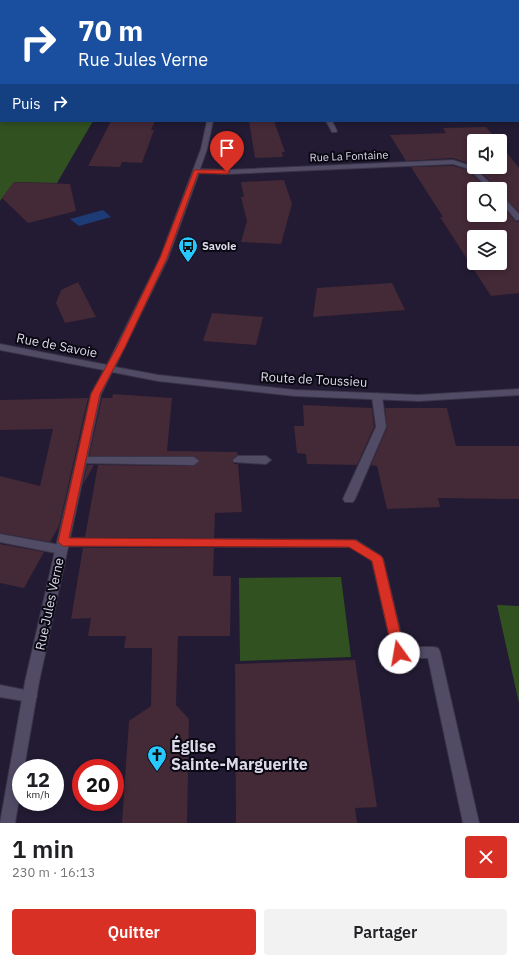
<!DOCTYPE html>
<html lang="fr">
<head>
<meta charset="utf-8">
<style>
  :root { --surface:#fff; --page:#f2f2f2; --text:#202124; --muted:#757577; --accent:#d93025 }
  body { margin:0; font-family:"IBM Plex Sans",sans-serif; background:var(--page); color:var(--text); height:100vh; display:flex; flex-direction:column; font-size:15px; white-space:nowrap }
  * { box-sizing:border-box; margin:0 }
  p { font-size:13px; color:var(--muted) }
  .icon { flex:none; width:22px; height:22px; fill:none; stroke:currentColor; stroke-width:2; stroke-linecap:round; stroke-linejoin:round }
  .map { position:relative; height:823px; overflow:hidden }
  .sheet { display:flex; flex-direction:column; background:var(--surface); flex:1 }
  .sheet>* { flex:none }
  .hud { position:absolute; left:0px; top:0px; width:519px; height:122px; box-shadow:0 2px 6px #0003; background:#1a4fa0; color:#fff; overflow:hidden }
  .fabs { position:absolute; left:467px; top:134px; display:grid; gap:8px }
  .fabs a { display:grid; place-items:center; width:40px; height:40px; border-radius:4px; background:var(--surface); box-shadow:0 2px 6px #0003; font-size:20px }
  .speed { position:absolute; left:12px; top:759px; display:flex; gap:8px; font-size:20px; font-weight:700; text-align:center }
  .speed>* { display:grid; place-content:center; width:52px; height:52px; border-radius:50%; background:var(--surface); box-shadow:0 2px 6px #0003; line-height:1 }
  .speed small { font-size:10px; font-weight:400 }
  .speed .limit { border:6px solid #d22; background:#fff; color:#111 }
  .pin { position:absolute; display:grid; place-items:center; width:34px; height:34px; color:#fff; margin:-41px -17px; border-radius:50% 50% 50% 0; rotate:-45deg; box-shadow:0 0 4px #0007 }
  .pin .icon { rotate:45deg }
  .me { position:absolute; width:44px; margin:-22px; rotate:347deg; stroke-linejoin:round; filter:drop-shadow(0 0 3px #0008) }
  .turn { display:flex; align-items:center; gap:14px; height:84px; padding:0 12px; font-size:18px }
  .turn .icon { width:52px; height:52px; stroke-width:2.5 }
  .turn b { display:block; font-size:28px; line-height:34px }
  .then { display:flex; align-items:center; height:38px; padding:0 12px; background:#0003; gap:8px; font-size:15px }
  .round { display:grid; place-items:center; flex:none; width:42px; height:42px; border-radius:4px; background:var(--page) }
  .head { display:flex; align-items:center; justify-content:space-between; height:68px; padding:0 12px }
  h1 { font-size:24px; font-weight:600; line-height:30px }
  .action { display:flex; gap:8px; margin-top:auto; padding:8px 12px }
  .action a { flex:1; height:46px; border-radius:4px; background:var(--accent); color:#fff; font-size:16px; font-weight:600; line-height:46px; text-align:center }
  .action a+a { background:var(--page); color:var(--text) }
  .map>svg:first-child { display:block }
  .green { fill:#315121 }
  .water { fill:#1d3b75 }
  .building { fill:#442936; fill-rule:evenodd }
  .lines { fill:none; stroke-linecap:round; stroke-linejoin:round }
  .service-casing { stroke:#3a3448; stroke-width:2 }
  .minor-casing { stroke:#3a3448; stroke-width:2 }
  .service { fill:#524b66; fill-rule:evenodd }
  .minor { fill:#524b66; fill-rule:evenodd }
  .route { fill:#d93025; stroke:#8d1f18 }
  .labels { text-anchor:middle; stroke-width:4; stroke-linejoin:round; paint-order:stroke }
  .far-street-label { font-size:11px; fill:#dcd9e9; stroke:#0a0812 }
  .far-poi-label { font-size:11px; font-weight:bold; fill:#dcd9e9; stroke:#0a0812; text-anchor:start }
  .street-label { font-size:13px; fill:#dcd9e9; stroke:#0a0812 }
  .near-poi-label { font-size:16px; font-weight:bold; fill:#dcd9e9; stroke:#0a0812; text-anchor:start }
</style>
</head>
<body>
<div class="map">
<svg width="519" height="823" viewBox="0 0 519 823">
  <rect width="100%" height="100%" fill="#221b33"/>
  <path class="green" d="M0,31L1,121H93L57,183L14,182L0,201Z
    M341,577L351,657L240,661L239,578Z
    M497,605L519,606V703Z"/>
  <path class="water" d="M103,210L111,217L79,226L70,219Z"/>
  <path class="building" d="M111,121H155L151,130H154L142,163L122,162L120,167L88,166Z
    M249,121H274L285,152H282L283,157L255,158Z
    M486,127L498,141H474V165L453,158L406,161L390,135L446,133L443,128Z
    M500,144L519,168V212L500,194V189H498L476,167H500Z
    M453,166L468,170L487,189H474V215H500V203L515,221L519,222V293L491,296L440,217H443L411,167ZM474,237H500V263H474Z
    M284,180L292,204L281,244L241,242L247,221L241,197H244L241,182Z
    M14,182L70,184L76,211L28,223L2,198Z
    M78,282L96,317L65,323L56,303L61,290Z
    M392,283L405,310L313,317L317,288Z
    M212,313L263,317L256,345L203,341Z
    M113,394L172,398L167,451L237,452L238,455L232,460L234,464H238L242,512L215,513L214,538L85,537L98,465L194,466L200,461L194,456H89L102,398H112Z
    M88,398L59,526L50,542L0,533V476L40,486L53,429L0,430V400Z
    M303,405L372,408L374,427L357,465L307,464L306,454L297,453L294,426H304Z
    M385,408H447L456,446H519V499L438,498L440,507L387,509L377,466L371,465L387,428Z
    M87,465H94L83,485Z
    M0,544L44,552L24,588L0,583Z
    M83,548H214L213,576H231L230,636H178L176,705L189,719L187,823H122L129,721L151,706L152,648H124L126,636H88L91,618L71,619Z
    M355,660L377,807L355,808L357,823H236L235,664Z"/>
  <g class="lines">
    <g class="service-casing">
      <path id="service" d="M326,121H332L337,131L336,132H332Z
        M377,393L382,396L386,427L355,499L353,502H345L343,499L376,427L372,396Z
        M238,456H266L271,460L266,464L234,462L233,460Z
        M81,457H194L199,461L194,465L77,463L76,461L77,459Z
        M0,534L60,545L57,542L59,539L63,538L356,540L381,556L383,559L404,647H433L438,648L440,652L479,823H463L428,658H399L394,657L372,561L350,547L63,546L67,550L65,553L61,554L0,542Z
        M0,685L35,692L37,696L35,700L30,702L0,697Z"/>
    </g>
    <g class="minor-casing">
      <path id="minor" d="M168,0H172L173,1H169Z
        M518,103L519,104V108L518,107Z
        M207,121H213L207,149L200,169L227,170L453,160L474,167L496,189H489L469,169L453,164L227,174L199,173L168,258L115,367L158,375L295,390L419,395L519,389V395L419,401L295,396L158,381L112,372L101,394L39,682L24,768H21V787L15,823H0L25,682L91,394L104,370L0,350V344L107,365L160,258L201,149Z
        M500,195L502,196L519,214V220H516L500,201Z"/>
    </g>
    <use href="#service" class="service"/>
    <use href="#minor" class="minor"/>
  </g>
  <path class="route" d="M194,170H227L230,172L227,174L198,173L167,258L125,347L100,394L69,538L355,540L381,556L383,559L405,653L403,656L399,658L394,656L393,653L372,561L349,547L63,546L58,542L91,394L117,347L160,258Z"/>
  <defs>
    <g id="bus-pin" transform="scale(1)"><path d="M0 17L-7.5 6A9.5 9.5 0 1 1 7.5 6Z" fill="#28c8ff" stroke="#0a0812"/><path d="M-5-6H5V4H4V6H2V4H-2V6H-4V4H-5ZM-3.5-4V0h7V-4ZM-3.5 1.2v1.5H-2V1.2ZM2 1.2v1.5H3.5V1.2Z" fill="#111"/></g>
    <g id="church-pin" transform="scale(1)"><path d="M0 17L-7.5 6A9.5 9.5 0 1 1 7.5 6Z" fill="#28c8ff" stroke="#0a0812"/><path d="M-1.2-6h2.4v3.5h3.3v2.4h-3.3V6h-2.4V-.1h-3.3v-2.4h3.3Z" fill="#111"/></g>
  </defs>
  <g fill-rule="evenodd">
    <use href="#bus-pin" x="188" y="246"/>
    <use href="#church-pin" x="157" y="755"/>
  </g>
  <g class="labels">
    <g class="far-street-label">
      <text transform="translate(349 156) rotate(-2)" y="4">Rue La Fontaine</text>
    </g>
    <g class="far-poi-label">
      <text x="202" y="250">Savoie</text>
    </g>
    <g class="street-label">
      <text transform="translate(57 345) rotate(11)" y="5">Rue de Savoie</text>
      <text transform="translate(314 379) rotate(3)" y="5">Route de Toussieu</text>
      <text transform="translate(49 604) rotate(-78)" y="5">Rue Jules Verne</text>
    </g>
    <g class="near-poi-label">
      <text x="171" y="752">Église<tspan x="171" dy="18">Sainte-Marguerite</tspan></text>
    </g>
  </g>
</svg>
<div class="fabs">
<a><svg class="icon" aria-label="sound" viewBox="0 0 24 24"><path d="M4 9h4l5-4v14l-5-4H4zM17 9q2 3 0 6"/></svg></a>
<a><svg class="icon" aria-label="search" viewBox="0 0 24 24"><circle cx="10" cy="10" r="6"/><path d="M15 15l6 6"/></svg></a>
<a><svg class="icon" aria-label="layers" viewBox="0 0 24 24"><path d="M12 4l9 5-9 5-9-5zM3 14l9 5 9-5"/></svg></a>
</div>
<div class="speed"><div>12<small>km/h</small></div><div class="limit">20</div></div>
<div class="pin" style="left:227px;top:172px;background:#d93025"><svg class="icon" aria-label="arrive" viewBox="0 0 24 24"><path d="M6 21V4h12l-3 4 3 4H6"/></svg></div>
<svg class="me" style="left:399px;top:653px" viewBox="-20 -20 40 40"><circle r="19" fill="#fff"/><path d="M0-13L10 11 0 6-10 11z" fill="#d93025"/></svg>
<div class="hud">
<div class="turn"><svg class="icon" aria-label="right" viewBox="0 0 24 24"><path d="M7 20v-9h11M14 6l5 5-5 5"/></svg><div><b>70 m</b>Rue Jules Verne</div></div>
<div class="then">Puis<svg class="icon" aria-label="right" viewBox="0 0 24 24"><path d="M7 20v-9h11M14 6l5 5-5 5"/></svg></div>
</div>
</div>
<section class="sheet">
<div class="head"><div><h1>1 min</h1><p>230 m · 16:13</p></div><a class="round" style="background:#d93025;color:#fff"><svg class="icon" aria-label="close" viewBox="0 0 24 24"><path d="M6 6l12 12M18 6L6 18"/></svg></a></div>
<div class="action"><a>Quitter</a><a>Partager</a></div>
</section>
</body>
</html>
